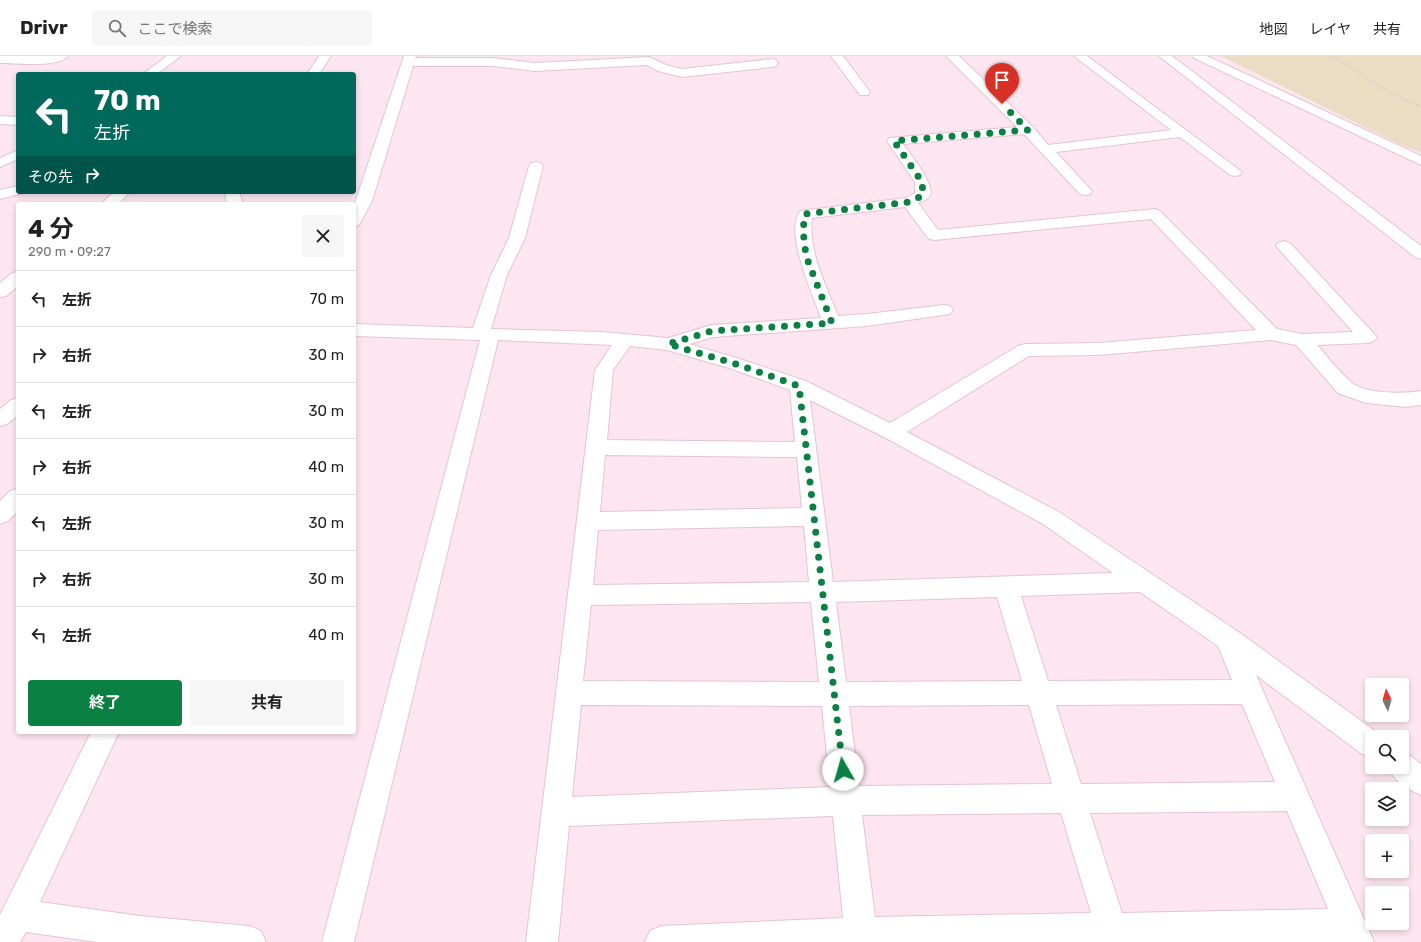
<!DOCTYPE html>
<html lang="ja">
<head>
<meta charset="utf-8">
<style>
  :root { --surface:#fff; --page:#f6f6f6; --text:#222; --muted:#767676; --line:#e0e0e0; --accent:#0b8043 }
  body { margin:0; font-family:Rubik,"Noto Sans JP",sans-serif; background:var(--page); color:var(--text); height:100vh; display:flex; flex-direction:column; font-size:15px; white-space:nowrap }
  * { box-sizing:border-box; margin:0 }
  p { font-size:13px; color:var(--muted) }
  .icon { flex:none; width:22px; height:22px; fill:none; stroke:currentColor; stroke-width:2; stroke-linecap:round; stroke-linejoin:round }
  .map { position:relative; flex:1; overflow:hidden }
  .sheet { position:absolute; left:16px; top:146px; width:340px; height:532px; display:flex; flex-direction:column; background:var(--surface); border-radius:4px; box-shadow:0 2px 6px #0003 }
  .sheet>* { flex:none }
  .banner { position:absolute; left:16px; top:16px; width:340px; height:122px; border-radius:4px; box-shadow:0 2px 6px #0003; background:#00695c; color:#fff; overflow:hidden }
  .needle { width:26px; rotate:355deg }
  .tools { position:absolute; left:1365px; top:622px; display:grid; gap:8px }
  .tools a { display:grid; place-items:center; width:44px; height:44px; border-radius:4px; background:var(--surface); box-shadow:0 2px 6px #0003; font-size:20px }
  .pin { position:absolute; display:grid; place-items:center; width:34px; height:34px; color:#fff; margin:-41px -17px; border-radius:50% 50% 50% 0; rotate:-45deg; box-shadow:0 0 4px #0007 }
  .pin .icon { rotate:45deg }
  .me { position:absolute; width:44px; margin:-22px; rotate:353deg; stroke-linejoin:round; filter:drop-shadow(0 0 3px #0008) }
  .turn { display:flex; align-items:center; gap:14px; height:84px; padding:0 12px; font-size:18px }
  .turn .icon { width:52px; height:52px; stroke-width:2.5 }
  .turn b { display:block; font-size:28px; line-height:34px }
  .then { display:flex; align-items:center; height:38px; padding:0 12px; background:#0003; gap:8px; font-size:15px }
  .round { display:grid; place-items:center; flex:none; width:42px; height:42px; border-radius:4px; background:var(--page) }
  .summary { display:flex; align-items:center; justify-content:space-between; height:68px; padding:0 12px }
  h1 { font-size:24px; font-weight:700; line-height:30px }
  .primary-button { display:flex; gap:8px; margin-top:auto; padding:8px 12px }
  .primary-button a { flex:1; height:46px; border-radius:4px; background:var(--accent); color:#fff; font-size:16px; font-weight:700; line-height:46px; text-align:center }
  .primary-button a+a { background:var(--page); color:var(--text) }
  ul { padding:0; list-style:none }
  li { display:flex; align-items:center; gap:12px; height:56px; padding:0 12px; border-top:1px solid var(--line) }
  li div { flex:1 }
  li b { display:block; font-size:15px }
  li em { font-style:normal }
  header { display:flex; align-items:center; gap:24px; box-sizing:border-box; height:56px; padding:0 20px; background:var(--surface); border-bottom:1px solid var(--line) }
  header strong { font-size:19px }
  nav { display:flex; gap:22px; margin-inline-start:auto; font-size:14px }
  .search { width:280px; height:36px; background:var(--page); display:flex; align-items:center; gap:10px; box-sizing:border-box; padding:0 14px; border-radius:4px; color:var(--muted); font-size:15px }
  .map>svg:first-child { display:block }
  .green { fill:#ebdcc4 }
  .lines { fill:none; stroke-linecap:round; stroke-linejoin:round }
  .minor-casing { stroke:#e5c3d4; stroke-width:2 }
  .path { stroke:#d9a0c2; stroke-width:1.5; stroke-dasharray:0.5 2; stroke-linecap:butt }
  .minor { fill:#fff; fill-rule:evenodd }
  .route { stroke:#0b8043; stroke-width:7; stroke-dasharray:0 12.6 }
</style>
</head>
<body>
<header>
<strong>Drivr</strong>
<div class="search"><svg class="icon" aria-label="search" viewBox="0 0 24 24"><circle cx="10" cy="10" r="6"/><path d="M15 15l6 6"/></svg>ここで検索</div>
<nav><a>地図</a><a>レイヤ</a><a>共有</a></nav>
</header>
<div class="map">
<svg width="1421" height="886" viewBox="0 0 1421 886">
  <rect width="100%" height="100%" fill="#fde6ef"/>
  <path class="green" d="M1221,0H1421V97L1399,88Z"/>
  <g class="lines">
    <g class="minor-casing">
      <path id="minor" d="M0,0H68C59,12 15,7 0,7Z
        M167,0H181L157,18H143Z
        M319,0H331L319,18H307Z
        M404,0H416L415,2H493L535,7L649,1L666,9L682,13L772,3L776,4L778,7L776,10L772,11L682,21L658,15L647,9L535,15L493,10H413L372,145L359,169L354,171V150Z
        M831,0H843L870,36L868,39H860Z
        M946,0H959L1033,71L1048,89L1171,74L1074,0H1087L1242,116L1240,119L1235,120L1230,119L1180,81L1056,96L1092,135L1090,138L1085,139L1080,138L1024,78L903,88C910,98 938,131 929,141C927,144 921,146 918,147L938,174L1155,153L1160,155L1277,273L1302,278L1353,276L1276,190L1278,187L1284,185L1290,187L1377,281L1374,285L1368,287L1317,289C1328,301 1338,315 1351,326C1364,338 1404,338 1421,335V349L1406,351L1366,347L1338,337L1296,289L1271,284L1099,299L1029,300L907,376L1059,456L1237,575L1382,680V681H1372V702L1362,698L1256,619L1374,886H645L650,875L661,870L843,862L833,760L569,770L558,886H526L595,314L612,289L498,284L354,886H322L480,284L354,280V268L473,272L491,219L509,182L529,110L531,107L536,106L541,107L543,110L525,182L507,219L491,273L602,276L668,282L712,269L821,262C813,238 784,177 800,155L906,142L915,137V126L887,85L889,82L1017,71ZM905,151L928,182L934,184L1151,163L1256,274L1099,287L1025,288L1018,290L890,367L806,325L743,304L689,288L713,281L867,270L950,258L953,254L950,250L944,249L867,258L838,260C826,229 808,196 812,162ZM630,290L667,294L729,312L790,334L795,386L607,384L613,314ZM810,344L884,381L1043,468L1113,517L833,526ZM605,399L797,401L802,452L600,456ZM804,470L809,526L593,529L598,474ZM1140,536L1218,590L1232,624L1048,625L1021,540ZM997,541L1022,625L846,626L836,546ZM811,546L819,626L583,625L591,549ZM1242,648L1275,726L1081,728L1056,649ZM581,649L822,650L830,731L572,741ZM1029,649L1052,728L859,730L849,650ZM1287,755L1328,853L1122,857L1090,757ZM1061,757L1091,857L875,861L862,759Z
        M1159,0H1172L1421,190V203L1415,201Z
        M1192,0H1207L1421,100V109L1194,2Z
        M0,60L18,61V69L0,68Z
        M18,94V103L0,111V102Z
        M18,130V136H24L23,137L0,143V134Z
        M114,136H130L118,148H101Z
        M225,136H239L243,148H227Z
        M18,216V230L6,240L0,241V227L12,217Z
        M18,342V359L7,368L0,370V353L11,344Z
        M18,433V455L8,465L0,468V445L10,435Z
        M91,676H119L40,846L140,860L250,870L261,875L266,886H97L26,876L20,886H0V859Z
        M1402,697L1412,701L1421,708V739C1407,733 1394,725 1388,711H1402Z"/>
    </g>
    <path class="path" d="M1332,0L1391,37L1421,51"/>
    <use href="#minor" class="minor"/>
  </g>
  <g class="lines">
    <path class="route" d="M843,714L799,330L736,308L668,288L712,275L832,267L806,200L803,174L805,158L910,146L923,139L922,126L894,85L1028,74L1002,48"/>
  </g>
</svg>
<div class="tools">
<a><svg class="needle" viewBox="-14 -14 28 28"><path d="M0-13l5 13h-10z" fill="#e53935"/><path d="M0 13l5-13h-10z" fill="#767676"/></svg></a>
<a><svg class="icon" aria-label="search" viewBox="0 0 24 24"><circle cx="10" cy="10" r="6"/><path d="M15 15l6 6"/></svg></a>
<a><svg class="icon" aria-label="layers" viewBox="0 0 24 24"><path d="M12 4l9 5-9 5-9-5zM3 14l9 5 9-5"/></svg></a>
<a>+</a>
<a>−</a>
</div>
<div class="pin" style="left:1002px;top:48px;background:#d93025"><svg class="icon" aria-label="arrive" viewBox="0 0 24 24"><path d="M6 21V4h12l-3 4 3 4H6"/></svg></div>
<svg class="me" style="left:843px;top:714px" viewBox="-20 -20 40 40"><circle r="19" fill="#fff"/><path d="M0-13L10 11 0 6-10 11z" fill="#0b8043"/></svg>
<div class="banner">
<div class="turn"><svg class="icon" aria-label="left" viewBox="0 0 24 24"><path d="M17 20v-9H6M10 6l-5 5 5 5"/></svg><div><b>70 m</b>左折</div></div>
<div class="then">その先<svg class="icon" aria-label="right" viewBox="0 0 24 24"><path d="M7 20v-9h11M14 6l5 5-5 5"/></svg></div>
</div>
<section class="sheet">
<div class="summary"><div><h1>4 分</h1><p>290 m · 09:27</p></div><a class="round"><svg class="icon" aria-label="close" viewBox="0 0 24 24"><path d="M6 6l12 12M18 6L6 18"/></svg></a></div>
<ul>
<li><svg class="icon" aria-label="left" viewBox="0 0 24 24"><path d="M17 20v-9H6M10 6l-5 5 5 5"/></svg><div><b>左折</b></div><em>70 m</em></li>
<li><svg class="icon" aria-label="right" viewBox="0 0 24 24"><path d="M7 20v-9h11M14 6l5 5-5 5"/></svg><div><b>右折</b></div><em>30 m</em></li>
<li><svg class="icon" aria-label="left" viewBox="0 0 24 24"><path d="M17 20v-9H6M10 6l-5 5 5 5"/></svg><div><b>左折</b></div><em>30 m</em></li>
<li><svg class="icon" aria-label="right" viewBox="0 0 24 24"><path d="M7 20v-9h11M14 6l5 5-5 5"/></svg><div><b>右折</b></div><em>40 m</em></li>
<li><svg class="icon" aria-label="left" viewBox="0 0 24 24"><path d="M17 20v-9H6M10 6l-5 5 5 5"/></svg><div><b>左折</b></div><em>30 m</em></li>
<li><svg class="icon" aria-label="right" viewBox="0 0 24 24"><path d="M7 20v-9h11M14 6l5 5-5 5"/></svg><div><b>右折</b></div><em>30 m</em></li>
<li><svg class="icon" aria-label="left" viewBox="0 0 24 24"><path d="M17 20v-9H6M10 6l-5 5 5 5"/></svg><div><b>左折</b></div><em>40 m</em></li>
</ul>
<div class="primary-button"><a>終了</a><a>共有</a></div>
</section>
</div>
</body>
</html>
